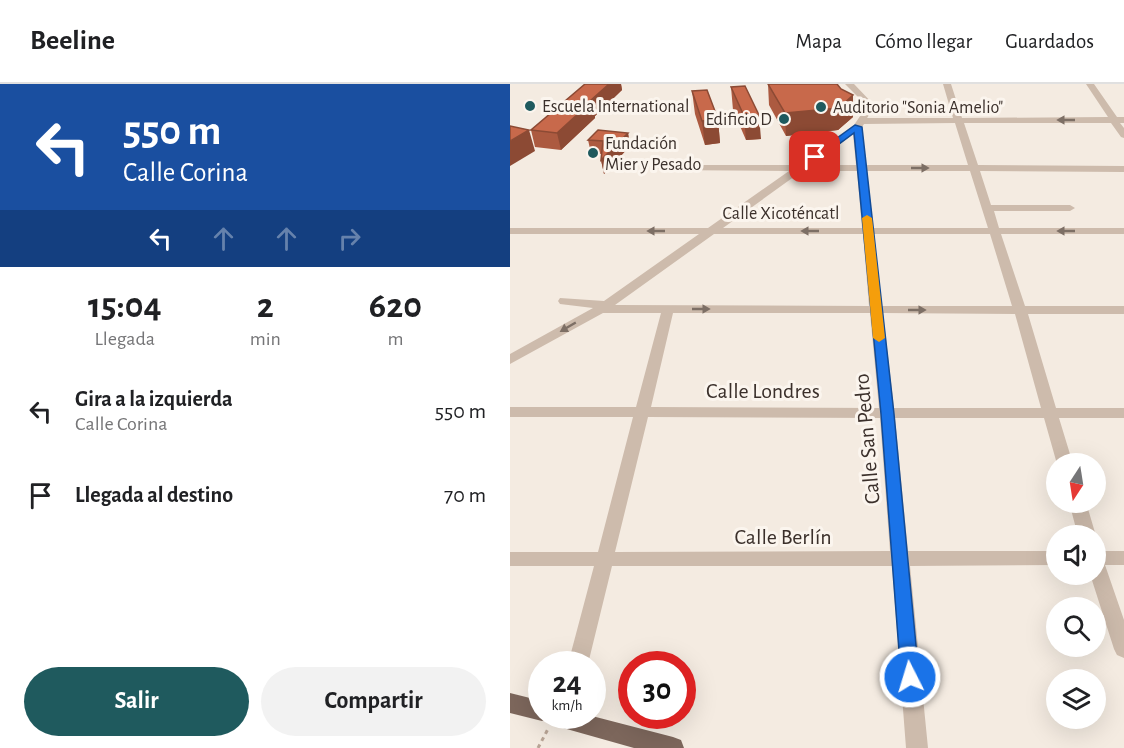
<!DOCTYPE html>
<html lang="es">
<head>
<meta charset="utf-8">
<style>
  :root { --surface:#fff; --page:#f2f2f2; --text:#202124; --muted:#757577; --line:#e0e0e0; --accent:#1f5a5e }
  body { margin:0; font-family:"Alegreya Sans",sans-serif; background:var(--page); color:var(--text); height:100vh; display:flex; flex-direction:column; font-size:22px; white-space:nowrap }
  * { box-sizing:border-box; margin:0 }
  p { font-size:20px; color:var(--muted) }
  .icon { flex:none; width:33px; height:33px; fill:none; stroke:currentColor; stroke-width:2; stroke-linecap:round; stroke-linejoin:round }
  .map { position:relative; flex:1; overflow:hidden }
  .side { display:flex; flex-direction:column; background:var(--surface); width:510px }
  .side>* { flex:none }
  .banner { background:#1a4fa0; color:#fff; overflow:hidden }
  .needle { width:39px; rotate:192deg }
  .tools { position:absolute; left:536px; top:369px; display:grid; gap:12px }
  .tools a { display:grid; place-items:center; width:60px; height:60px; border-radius:50%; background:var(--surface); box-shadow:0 6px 24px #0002; font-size:30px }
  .speed { position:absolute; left:18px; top:567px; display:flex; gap:12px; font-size:30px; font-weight:700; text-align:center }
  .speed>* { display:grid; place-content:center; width:78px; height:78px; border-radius:50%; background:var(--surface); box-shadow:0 6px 24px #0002; line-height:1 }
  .speed small { font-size:15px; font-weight:400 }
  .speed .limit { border:9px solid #d22; background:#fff; color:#111 }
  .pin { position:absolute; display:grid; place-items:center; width:51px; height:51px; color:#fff; margin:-26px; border-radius:12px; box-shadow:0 3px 9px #0006 }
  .me { position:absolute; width:66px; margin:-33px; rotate:355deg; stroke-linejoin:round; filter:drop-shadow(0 0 4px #0008) }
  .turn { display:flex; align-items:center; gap:21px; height:126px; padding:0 24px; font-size:27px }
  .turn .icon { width:78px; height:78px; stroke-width:2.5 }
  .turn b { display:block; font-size:42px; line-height:51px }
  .lanes { display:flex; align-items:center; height:57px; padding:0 24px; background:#0003; justify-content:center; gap:30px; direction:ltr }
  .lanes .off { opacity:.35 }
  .eta { display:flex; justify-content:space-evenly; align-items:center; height:102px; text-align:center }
  .eta b { font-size:36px; font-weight:700; line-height:42px }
  .action { display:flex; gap:12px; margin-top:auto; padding:12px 24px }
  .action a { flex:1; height:69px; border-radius:36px; background:var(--accent); color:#fff; font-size:24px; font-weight:700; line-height:69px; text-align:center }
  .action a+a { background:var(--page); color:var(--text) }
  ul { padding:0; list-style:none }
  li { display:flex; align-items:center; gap:18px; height:84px; padding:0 24px }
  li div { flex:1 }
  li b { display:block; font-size:22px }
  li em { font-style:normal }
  header { display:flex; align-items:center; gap:36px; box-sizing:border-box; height:84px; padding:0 30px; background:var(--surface); border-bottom:2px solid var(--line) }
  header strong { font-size:28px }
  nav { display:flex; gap:33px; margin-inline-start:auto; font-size:21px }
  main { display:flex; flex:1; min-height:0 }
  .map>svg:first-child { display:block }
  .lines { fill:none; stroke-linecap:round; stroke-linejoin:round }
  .path { stroke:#b9a596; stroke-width:3; stroke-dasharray:4 4; stroke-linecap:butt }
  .minor { fill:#cdbbac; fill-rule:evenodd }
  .major { fill:#7d675c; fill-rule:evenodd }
  .wall { fill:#ac5a40 }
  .shaded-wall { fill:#8c4a34 }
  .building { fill:#c8694b; stroke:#8c4a34; stroke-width:1.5 }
  .oneway { fill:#7d6f65 }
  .route { fill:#1a73e8; stroke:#114b97; stroke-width:1.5 }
  .slow { fill:#f59e0b }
  .poi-dot { fill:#1f5a5e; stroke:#fbf5ee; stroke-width:2 }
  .labels { text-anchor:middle; stroke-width:6; stroke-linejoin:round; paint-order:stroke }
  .far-poi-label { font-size:18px; fill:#3b302b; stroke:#fbf5ee; text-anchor:start }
  .far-street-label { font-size:18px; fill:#3b302b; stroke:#fbf5ee }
  .street-label { font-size:22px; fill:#3b302b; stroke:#fbf5ee }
</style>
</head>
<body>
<header>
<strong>Beeline</strong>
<nav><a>Mapa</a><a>Cómo llegar</a><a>Guardados</a></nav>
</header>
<main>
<section class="side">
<div class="banner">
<div class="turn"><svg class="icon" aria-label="left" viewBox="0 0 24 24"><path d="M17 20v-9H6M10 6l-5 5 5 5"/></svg><div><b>550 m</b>Calle Corina</div></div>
<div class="lanes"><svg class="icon" aria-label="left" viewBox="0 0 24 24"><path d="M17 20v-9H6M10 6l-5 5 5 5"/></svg><svg class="icon off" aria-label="ahead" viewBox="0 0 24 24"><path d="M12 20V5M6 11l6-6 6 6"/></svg><svg class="icon off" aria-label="ahead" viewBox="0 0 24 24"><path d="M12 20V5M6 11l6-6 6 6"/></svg><svg class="icon off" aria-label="right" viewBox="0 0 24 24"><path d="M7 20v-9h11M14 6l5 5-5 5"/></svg></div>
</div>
<div class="eta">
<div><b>15:04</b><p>Llegada</p></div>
<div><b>2</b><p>min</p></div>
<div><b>620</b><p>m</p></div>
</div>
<ul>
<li><svg class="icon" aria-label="left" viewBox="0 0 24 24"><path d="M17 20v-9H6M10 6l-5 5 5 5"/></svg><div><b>Gira a la izquierda</b><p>Calle Corina</p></div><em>550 m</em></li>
<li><svg class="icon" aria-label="arrive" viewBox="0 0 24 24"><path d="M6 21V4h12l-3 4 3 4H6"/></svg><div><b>Llegada al destino</b></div><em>70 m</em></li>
</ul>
<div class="action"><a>Salir</a><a>Compartir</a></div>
</section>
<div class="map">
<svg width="614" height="664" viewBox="0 0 614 664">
  <rect width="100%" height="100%" fill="#f4ebe1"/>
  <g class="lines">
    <path class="path" d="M28,664L38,645"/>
    <path class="minor" d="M335,0H344L365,22L357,34H443L433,0H441L452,34L598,33L576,0H584L607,33H614V39H610L614,44V54L611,53L601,39H454L468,81L614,82V88L470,87L481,121H560L565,124L560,127H484L489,144H614V150H491L515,222H614V230H518L546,324H614V334H549L563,380H547L534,334H385L398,467H546V481L400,482L418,664H396L382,482H102L78,580H58L84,482H0V468H88L123,333H0V323H126L151,229H93L0,280V270L83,224L50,220L48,217L50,214L94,217L189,150H0V144H198L279,87L151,86L146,83L147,81H288L344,41L357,22ZM445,39L458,81H356L352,43L354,40ZM343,50L346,81H301ZM292,87H347L352,144H213ZM357,87H460L478,144H363ZM204,150H353L359,222L105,221ZM364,150H480L502,222H372ZM163,229H360L369,324L141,323ZM373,229L505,230L531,324H384ZM138,333L370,334L380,467L105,468Z
      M559,418H576L586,452L585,453V452H568Z
      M585,467H614V481H595L614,536V574L607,571L604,565L580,490H585Z"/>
    <path class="major" d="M0,609L32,617V632H82L163,653L171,656L174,664H124L46,642L39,639L37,635L32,637L0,629Z"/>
  </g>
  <path class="wall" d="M75,0H111L112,6L85,32V34L51,66L25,63L21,46Z
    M258,0L331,5L343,11V33L328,46L276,52L259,21Z
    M221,3L251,55L236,56L223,26Z
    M182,7L208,35L210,59L195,61L185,30Z
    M118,49L120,62L94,90L91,76L92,70L81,69L78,56Z"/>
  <path class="shaded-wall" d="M99,0H111L112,6L85,32V34L51,66L47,49Z
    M343,11V33L328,46L276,52L275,29Z
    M249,31L251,55L236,56L234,32Z
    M208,35L210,59L195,61L192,37Z
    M19,46L25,67L0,82V57Z
    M118,49L120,62L94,90L91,76Z"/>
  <path class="building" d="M75,0H99L80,17H82L47,49L21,46Z
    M258,0H327L331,5L343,11L329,24L275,29Z
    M235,2L249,31L234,32L221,3Z
    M197,6L208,35L192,37L182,7Z
    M0,42L19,46L0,57Z
    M88,46L118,49L91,76L93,57L78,56Z"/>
  <defs><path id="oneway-solid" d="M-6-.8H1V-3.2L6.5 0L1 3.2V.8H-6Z" transform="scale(1.5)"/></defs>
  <g class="oneway">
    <use href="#oneway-solid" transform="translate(556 36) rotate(-180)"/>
    <use href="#oneway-solid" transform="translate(410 84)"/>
    <use href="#oneway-solid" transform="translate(146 147) rotate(180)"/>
    <use href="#oneway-solid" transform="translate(300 147) rotate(-180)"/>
    <use href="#oneway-solid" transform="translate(556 147) rotate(-180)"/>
    <use href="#oneway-solid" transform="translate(191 225)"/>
    <use href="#oneway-solid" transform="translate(407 226)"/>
    <use href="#oneway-solid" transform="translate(58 243) rotate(150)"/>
  </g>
  <path class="route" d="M345,41L352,43L384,330L409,593L407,599L400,601L394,599L391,593L371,330L344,49L309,75L301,73Z"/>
  <path class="slow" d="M357,131L362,134L375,254L369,258L363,254L352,134Z"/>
  <g class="poi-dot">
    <circle cx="20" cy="22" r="6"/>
    <circle cx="311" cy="23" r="6"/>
    <circle cx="274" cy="35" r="6"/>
    <circle cx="83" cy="69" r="6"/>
  </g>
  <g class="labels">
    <g class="far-poi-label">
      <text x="32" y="28">Escuela International</text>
      <text x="323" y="29">Auditorio "Sonia Amelio"</text>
      <text x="262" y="41" text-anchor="end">Edificio D</text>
      <text x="95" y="65">Fundación<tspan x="95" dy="21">Mier y Pesado</tspan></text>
    </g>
    <g class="far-street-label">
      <text x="271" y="135">Calle Xicoténcatl</text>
    </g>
    <g class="street-label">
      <text x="253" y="314">Calle Londres</text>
      <text transform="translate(356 355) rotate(-95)" y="8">Calle San Pedro</text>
      <text x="273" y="460">Calle Berlín</text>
    </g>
  </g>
</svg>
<div class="tools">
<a><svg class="needle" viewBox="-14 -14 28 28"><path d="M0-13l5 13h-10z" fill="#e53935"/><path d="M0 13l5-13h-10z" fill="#757577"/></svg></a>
<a><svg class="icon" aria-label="sound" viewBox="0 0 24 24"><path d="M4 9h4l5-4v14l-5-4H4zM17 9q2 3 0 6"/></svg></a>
<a><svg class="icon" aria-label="search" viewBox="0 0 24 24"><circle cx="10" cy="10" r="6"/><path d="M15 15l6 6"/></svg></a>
<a><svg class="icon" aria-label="layers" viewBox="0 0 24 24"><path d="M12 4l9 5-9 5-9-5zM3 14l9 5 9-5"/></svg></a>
</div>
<div class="speed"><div>24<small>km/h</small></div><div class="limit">30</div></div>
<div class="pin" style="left:305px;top:73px;background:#d93025"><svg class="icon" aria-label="arrive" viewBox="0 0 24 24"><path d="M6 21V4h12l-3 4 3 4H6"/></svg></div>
<svg class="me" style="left:400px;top:593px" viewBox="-20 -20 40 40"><circle r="17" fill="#1a73e8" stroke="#fff" stroke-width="3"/><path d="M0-11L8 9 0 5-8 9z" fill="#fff"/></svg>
</div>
</main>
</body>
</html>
